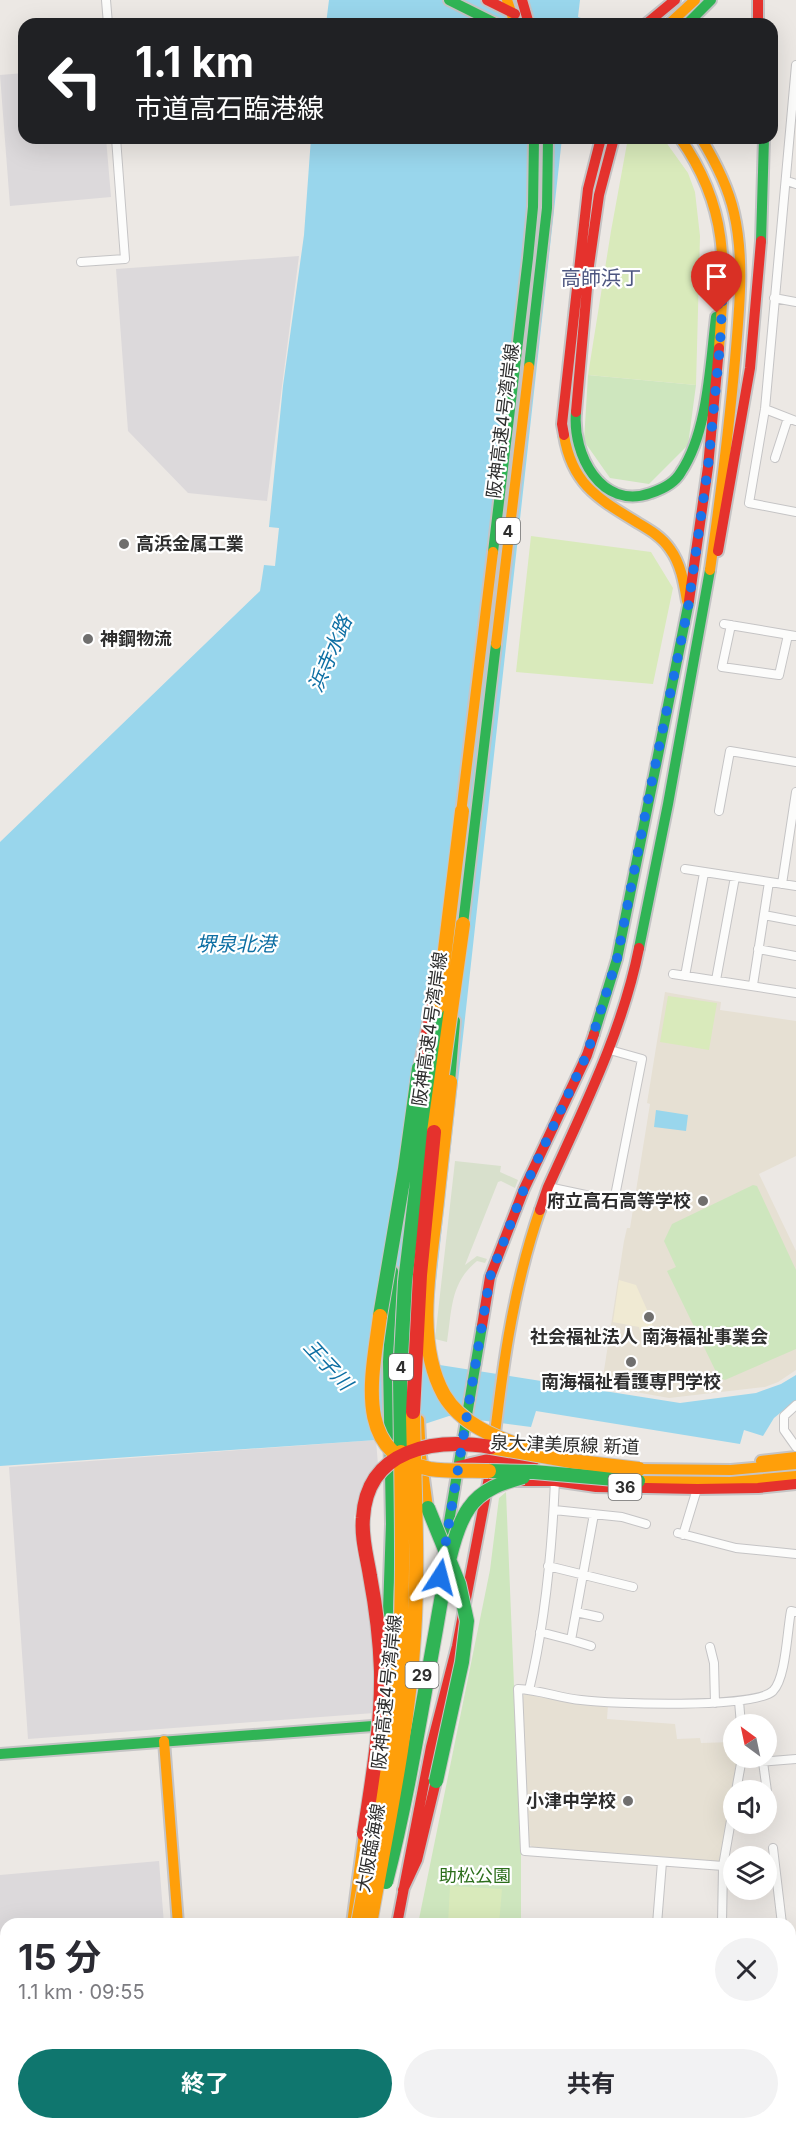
<!DOCTYPE html>
<html lang="ja">
<head>
<meta charset="utf-8">
<style>
  :root { --surface:#fff; --page:#f2f2f3; --text:#2b2b33; --muted:#7c7c81; --accent:#0f766e }
  body { margin:0; font-family:Inter,"Noto Sans JP",sans-serif; background:var(--page); color:var(--text); height:100vh; display:flex; flex-direction:column; font-size:22px; white-space:nowrap }
  * { box-sizing:border-box; margin:0 }
  p { font-size:20px; color:var(--muted) }
  .icon { flex:none; width:33px; height:33px; fill:none; stroke:currentColor; stroke-width:2; stroke-linecap:round; stroke-linejoin:round }
  .map { position:relative; flex:1; overflow:hidden }
  .sheet { position:absolute; left:0px; top:1918px; width:796px; height:212px; display:flex; flex-direction:column; background:var(--surface); border-radius:18px 18px 0 0; box-shadow:0 6px 24px #0002 }
  .sheet>* { flex:none }
  .guide { position:absolute; left:18px; top:18px; width:760px; height:126px; border-radius:18px; box-shadow:0 6px 24px #0002; background:#202124; color:#fff; overflow:hidden }
  .needle { width:39px; rotate:327deg }
  .fabs { position:absolute; left:723px; top:1714px; display:grid; gap:12px }
  .fabs a { display:grid; place-items:center; width:54px; height:54px; border-radius:50%; background:var(--surface); box-shadow:0 6px 24px #0002; font-size:30px }
  .pin { position:absolute; display:grid; place-items:center; width:51px; height:51px; color:#fff; margin:-62px -26px; border-radius:50% 50% 50% 0; rotate:-45deg; box-shadow:0 0 6px #0007 }
  .pin .icon { rotate:45deg }
  .me { position:absolute; width:66px; margin:-33px; rotate:9deg; stroke-linejoin:round; filter:drop-shadow(0 0 4px #0008) }
  .turn { display:flex; align-items:center; gap:21px; height:126px; padding:0 18px; font-size:27px }
  .turn .icon { width:78px; height:78px; stroke-width:2.5 }
  .turn b { display:block; font-size:42px; line-height:51px }
  .round { display:grid; place-items:center; flex:none; width:63px; height:63px; border-radius:32px; background:var(--page) }
  .summary { display:flex; align-items:center; justify-content:space-between; height:102px; padding:0 18px }
  h1 { font-size:36px; font-weight:700; line-height:45px }
  .cta { display:flex; gap:12px; margin-top:auto; padding:12px 18px }
  .cta a { flex:1; height:69px; border-radius:36px; background:var(--accent); color:#fff; font-size:24px; font-weight:700; line-height:69px; text-align:center }
  .cta a+a { background:var(--page); color:var(--text) }
  .map>svg:first-child { display:block }
  .industrial { fill:#dcd9db }
  .education { fill:#e6e0d3 }
  .green { fill:#cee6be }
  .sand { fill:#f0ead3 }
  .cemetery { fill:#d8e0cc }
  .pitch { fill:#d9eabb }
  .water { fill:#99d6ec }
  .lines { fill:none; stroke-linecap:round; stroke-linejoin:round }
  .street-casing { stroke:#c5c4c5; stroke-width:10 }
  .fast-casing { stroke:#c5c4c5; stroke-width:14 }
  .slow-casing { stroke:#c5c4c5; stroke-width:14 }
  .jam-casing { stroke:#c5c4c5; stroke-width:14 }
  .street { stroke:#fcfcfb; stroke-width:8 }
  .fast { stroke:#30b455; stroke-width:10 }
  .slow { stroke:#ff9f0a; stroke-width:10 }
  .jam { stroke:#e5322d; stroke-width:10 }
  .fast-bridge-casing { stroke:#c6c5c4; stroke-width:16; stroke-linecap:butt }
  .slow-bridge-casing { stroke:#c6c5c4; stroke-width:16; stroke-linecap:butt }
  .jam-bridge-casing { stroke:#c6c5c4; stroke-width:16; stroke-linecap:butt }
  .fast-bridge { stroke:#30b455; stroke-width:14 }
  .slow-bridge { stroke:#ff9f0a; stroke-width:14 }
  .jam-bridge { stroke:#e5322d; stroke-width:14 }
  .route { stroke:#1a73e8; stroke-width:10; stroke-dasharray:0 18 }
  .poi-dot { fill:#706f6e; stroke:#fff; stroke-width:2 }
  .labels { text-anchor:middle; stroke-width:4.5; stroke-linejoin:round; paint-order:stroke }
  .shield { fill:#fff; stroke:#6d6d6d; stroke-width:1.5 }
  .shield-label { font-size:16px; font-weight:bold; fill:#2e2e2e }
  .street-label { font-size:18px; fill:#2e2e2e; stroke:#fff }
  .poi-label { font-size:18px; font-weight:bold; fill:#2e2e2e; stroke:#fff; text-anchor:start }
  .park-label { font-size:18px; fill:#2c6e1b; stroke:#fff }
  .neighbourhood-label { font-size:20px; fill:#4d5680; stroke:#fff }
  .water-label { font-size:20px; font-style:italic; fill:#0d6fa3; stroke:#fff }
</style>
</head>
<body>
<div class="map">
<svg width="796" height="2129" viewBox="0 0 796 2129">
  <rect width="100%" height="100%" fill="#ece8e4"/>
  <path class="industrial" d="M24,73V138H106L111,197L10,206L0,75Z
    M299,256L267,501L188,493L128,431L116,269Z
    M376,1440L378,1465L367,1476L354,1517L356,1547L370,1613L373,1637L375,1665L374,1713L28,1739L9,1467Z
    M159,1861L164,1924H6V2089L0,2090V1875Z"/>
  <path class="education" d="M665,992L721,1002L720,1010L796,1021V1156L759,1174L796,1251V1370L778,1382L765,1387L669,1398L597,1385L598,1377H603L624,1241L627,1228H630L650,1104L647,1103Z
    M525,1694L561,1701L608,1705L607,1719L675,1724L677,1739L700,1738L701,1743L733,1742L734,1758H737V1761L722,1858L718,1862L532,1847L526,1841L521,1697Z"/>
  <path class="green" d="M588,375L696,385L688,445L649,484L610,478L584,441Z
    M753,1185L757,1186L796,1270V1349L725,1380L719,1378L667,1271L676,1267L664,1241L672,1224Z
    M506,1492L521,1855V1924H418L490,1570L499,1498Z
    M380,2124H527L526,2129H379Z"/>
  <path class="sand" d="M619,1280L636,1285L652,1321V1326L640,1331L639,1327L613,1322Z"/>
  <path class="cemetery" d="M455,1161L501,1166L500,1172L518,1180L515,1188L501,1181L498,1182L465,1265L477,1256L487,1259L485,1263L477,1261C450,1283 452,1310 447,1342L435,1339Z"/>
  <path class="pitch" d="M628,138H663L688,173L695,192L700,236L696,385L588,375L611,231Z
    M531,536L651,552L673,588L653,684L516,672Z
    M668,996L717,1003L709,1050L660,1042Z
    M450,1886L502,1889L499,1924H448Z
    M439,2124H489C472,2129 456,2129 439,2124Z"/>
  <path class="water" d="M329,0H580L578,17L581,18L580,24H326Z
    M311,138H562L427,1363L680,1403L756,1393L781,1384L796,1375V1400L774,1418L763,1436L744,1430L740,1444L536,1411L531,1427L449,1416L376,1440L0,1466V842L260,591L264,565L275,566L279,528L269,527L283,386L304,235Z
    M656,1110L688,1115L686,1131L654,1127Z"/>
  <g class="lines">
    <g class="street-casing">
      <path id="street" d="M106,0L108,24
        M796,65L765,409L749,503L796,512
        M787,181L796,184
        M81,262L125,259L116,138
        M774,298L796,302
        M765,409L796,421
        M775,458L788,418
        M724,624L796,636
        M731,625L722,667L779,675L788,635
        M719,811L730,751L796,762
        M685,869L796,886
        M782,884L796,792
        M764,915L796,921
        M758,949L796,956
        M673,974L796,993
        M685,976L704,873
        M716,980L735,877
        M753,985L769,882
        M548,1187L614,1201L642,1059L610,1050
        M796,1405L784,1416V1430L796,1447
        M554,1510L622,1517L646,1524
        M678,1533L736,1548L796,1554
        M683,1535L697,1489
        M548,1566L633,1587
        M576,1612L599,1617
        M540,1632L571,1640L594,1514
        M571,1640L591,1646
        M710,1647L714,1663L715,1703
        M529,1690C545,1624 552,1549 555,1481
        M739,1701L741,1725
        M748,1758L760,1762L796,1759
        M763,1762L768,1799
        M736,1791L742,1758
        M773,1848L782,1924
        M723,1866L525,1851L518,1689C540,1690 560,1698 581,1700C611,1704 754,1709 773,1691C786,1678 787,1631 791,1611L796,1612
        M657,1924L662,1862
        M722,1924L723,1866L734,1803
        M790,1983H796
        M649,2124L651,2129
        M532,2129L533,2124
        M588,2129L589,2124
        M705,2129V2124"/>
    </g>
    <g class="fast-casing">
      <path id="fast" d="M449,0L497,24
        M687,24L711,0
        M761,241L764,138
        M529,367L547,208L548,138
        M576,412C572,454 601,511 651,493C663,489 675,483 681,472C708,432 710,365 716,317
        M493,552L528,258L533,207L534,138
        M462,933L496,644
        M639,948L668,804L710,570
        M594,1034L617,959L689,601
        M450,1082L455,1021
        M438,1587L482,1326
        M386,1669L391,1524L388,1362L393,1271
        M0,1754L386,1725
        M333,2129L334,2124"/>
    </g>
    <g class="slow-casing">
      <path id="slow" d="M507,0L515,24
        M669,24L695,0
        M680,138C730,209 725,266 719,348
        M701,138C715,161 728,186 734,213C745,261 739,312 735,360C729,430 720,500 710,570
        M564,435C572,485 599,499 638,523C650,530 662,537 670,549C681,564 684,583 687,601
        M496,644L529,367
        M460,821L493,552
        M419,1420L421,1456L428,1508
        M761,1461L796,1457
        M491,1467C501,1380 511,1293 540,1210
        M639,1469L731,1470L796,1464
        M638,1481L730,1482L796,1476
        M164,1741L178,1924
        M352,1924L364,1834"/>
    </g>
    <g class="jam-casing">
      <path id="jam" d="M487,0L515,14
        M522,0L529,24
        M758,0V24
        M646,24L675,0
        M576,412L589,265L599,195L614,138
        M564,435L562,424L588,189L601,138
        M718,551L750,368L761,241
        M689,601L708,467L719,348
        M419,1068L435,989
        M540,1210L548,1187C583,1109 622,1033 639,948
        M482,1326L490,1277L524,1189L587,1055L594,1034
        M458,1466L492,1458L534,1461
        M513,1481H555L596,1487L697,1489L758,1488L796,1484
        M403,1890L417,1860L436,1781
        M397,1924L431,1747L457,1646L491,1467
        M193,2124L194,2129
        M320,2124V2129
        M359,2129L360,2124"/>
    </g>
    <use href="#street" class="street"/>
    <use href="#fast" class="fast"/>
    <use href="#slow" class="slow"/>
    <use href="#jam" class="jam"/>
    <g class="fast-bridge-casing">
      <path id="fast-bridge" d="M380,1316L405,1169L419,1068
        M401,1452L400,1377L405,1282L438,1007
        M489,1471L534,1472L638,1481
        M428,1508L459,1584L467,1621L462,1662L436,1781
        M386,1882C407,1801 420,1718 435,1635C441,1602 450,1534 469,1508C482,1489 502,1483 523,1477"/>
    </g>
    <g class="slow-bridge-casing">
      <path id="slow-bridge" d="M438,1007L462,811
        M450,1082C446,1122 441,1161 437,1201C431,1260 413,1340 444,1395C461,1424 496,1438 527,1448
        M434,1132L463,924
        M380,1316C373,1372 351,1454 430,1469C449,1472 470,1470 489,1471
        M491,1447L571,1461L639,1469
        M358,1924C372,1845 389,1765 397,1685C404,1608 402,1530 401,1452
        M370,1924C387,1828 408,1733 414,1636C419,1562 414,1487 413,1412"/>
    </g>
    <g class="jam-bridge-casing">
      <path id="jam-bridge" d="M413,1412L420,1275L434,1132
        M364,1834C372,1780 382,1726 381,1671C380,1639 376,1608 370,1576C367,1557 361,1537 363,1518C367,1448 435,1438 491,1447"/>
    </g>
    <use href="#fast-bridge" class="fast-bridge"/>
    <use href="#slow-bridge" class="slow-bridge"/>
    <use href="#jam-bridge" class="jam-bridge"/>
  </g>
  <g class="lines">
    <path class="route" d="M440,1577L490,1277L524,1189L587,1054L617,959L648,800L688,608L708,467L720,345L724,267L717,313"/>
  </g>
  <g class="poi-dot">
    <circle cx="124" cy="544" r="6"/>
    <circle cx="88" cy="639" r="6"/>
    <circle cx="703" cy="1201" r="6"/>
    <circle cx="649" cy="1317" r="6"/>
    <circle cx="631" cy="1362" r="6"/>
    <circle cx="628" cy="1801" r="6"/>
  </g>
  <g class="labels">
    <g class="shield">
      <rect x="496" y="518" width="24" height="26" rx="4.5"/>
      <rect x="389" y="1354" width="24" height="26" rx="4.5"/>
      <rect x="608.5" y="1474" width="33" height="26" rx="4.5"/>
      <rect x="405.5" y="1662" width="33" height="26" rx="4.5"/>
    </g>
    <g class="shield-label">
      <text x="508" y="537">4</text>
      <text x="401" y="1373">4</text>
      <text x="625" y="1493">36</text>
      <text x="422" y="1681">29</text>
    </g>
    <g class="street-label">
      <text transform="translate(503 421) rotate(-83)" y="6">阪神高速4号湾岸線</text>
      <text transform="translate(430 1029) rotate(-82)" y="6">阪神高速4号湾岸線</text>
      <text transform="translate(565 1445) rotate(2)" y="6">泉大津美原線 新道</text>
      <text transform="translate(387 1692) rotate(-84)" y="6">阪神高速4号湾岸線</text>
      <text transform="translate(371 1848) rotate(-80)" y="6">大阪臨海線</text>
    </g>
    <g class="poi-label">
      <text x="136" y="550">高浜金属工業</text>
      <text x="100" y="645">神鋼物流</text>
      <text x="691" y="1207" text-anchor="end">府立高石高等学校</text>
      <text x="649" y="1343" text-anchor="middle">社会福祉法人 南海福祉事業会</text>
      <text x="631" y="1388" text-anchor="middle">南海福祉看護専門学校</text>
      <text x="616" y="1807" text-anchor="end">小津中学校</text>
    </g>
    <g class="park-label">
      <text x="475" y="1882">助松公園</text>
    </g>
    <g class="neighbourhood-label">
      <text x="601" y="285">高師浜丁</text>
    </g>
    <g class="water-label">
      <text transform="translate(330 654) rotate(-67)" y="7">浜寺水路</text>
      <text x="236" y="951">堺泉北港</text>
      <text transform="translate(328 1365) rotate(47)" y="7">王子川</text>
    </g>
  </g>
</svg>
<div class="fabs">
<a><svg class="needle" viewBox="-14 -14 28 28"><path d="M0-13l5 13h-10z" fill="#e53935"/><path d="M0 13l5-13h-10z" fill="#7c7c81"/></svg></a>
<a><svg class="icon" aria-label="sound" viewBox="0 0 24 24"><path d="M4 9h4l5-4v14l-5-4H4zM17 9q2 3 0 6"/></svg></a>
<a><svg class="icon" aria-label="layers" viewBox="0 0 24 24"><path d="M12 4l9 5-9 5-9-5zM3 14l9 5 9-5"/></svg></a>
</div>
<div class="pin" style="left:717px;top:313px;background:#d93025"><svg class="icon" aria-label="arrive" viewBox="0 0 24 24"><path d="M6 21V4h12l-3 4 3 4H6"/></svg></div>
<svg class="me" style="left:440px;top:1577px" viewBox="-20 -20 40 40"><path d="M0-17L14 15 0 8-14 15z" fill="#1a73e8" stroke="#fff" stroke-width="4"/></svg>
<div class="guide">
<div class="turn"><svg class="icon" aria-label="left" viewBox="0 0 24 24"><path d="M17 20v-9H6M10 6l-5 5 5 5"/></svg><div><b>1.1 km</b>市道高石臨港線</div></div>
</div>
<section class="sheet">
<div class="summary"><div><h1>15 分</h1><p>1.1 km · 09:55</p></div><a class="round"><svg class="icon" aria-label="close" viewBox="0 0 24 24"><path d="M6 6l12 12M18 6L6 18"/></svg></a></div>
<div class="cta"><a>終了</a><a>共有</a></div>
</section>
</div>
</body>
</html>
